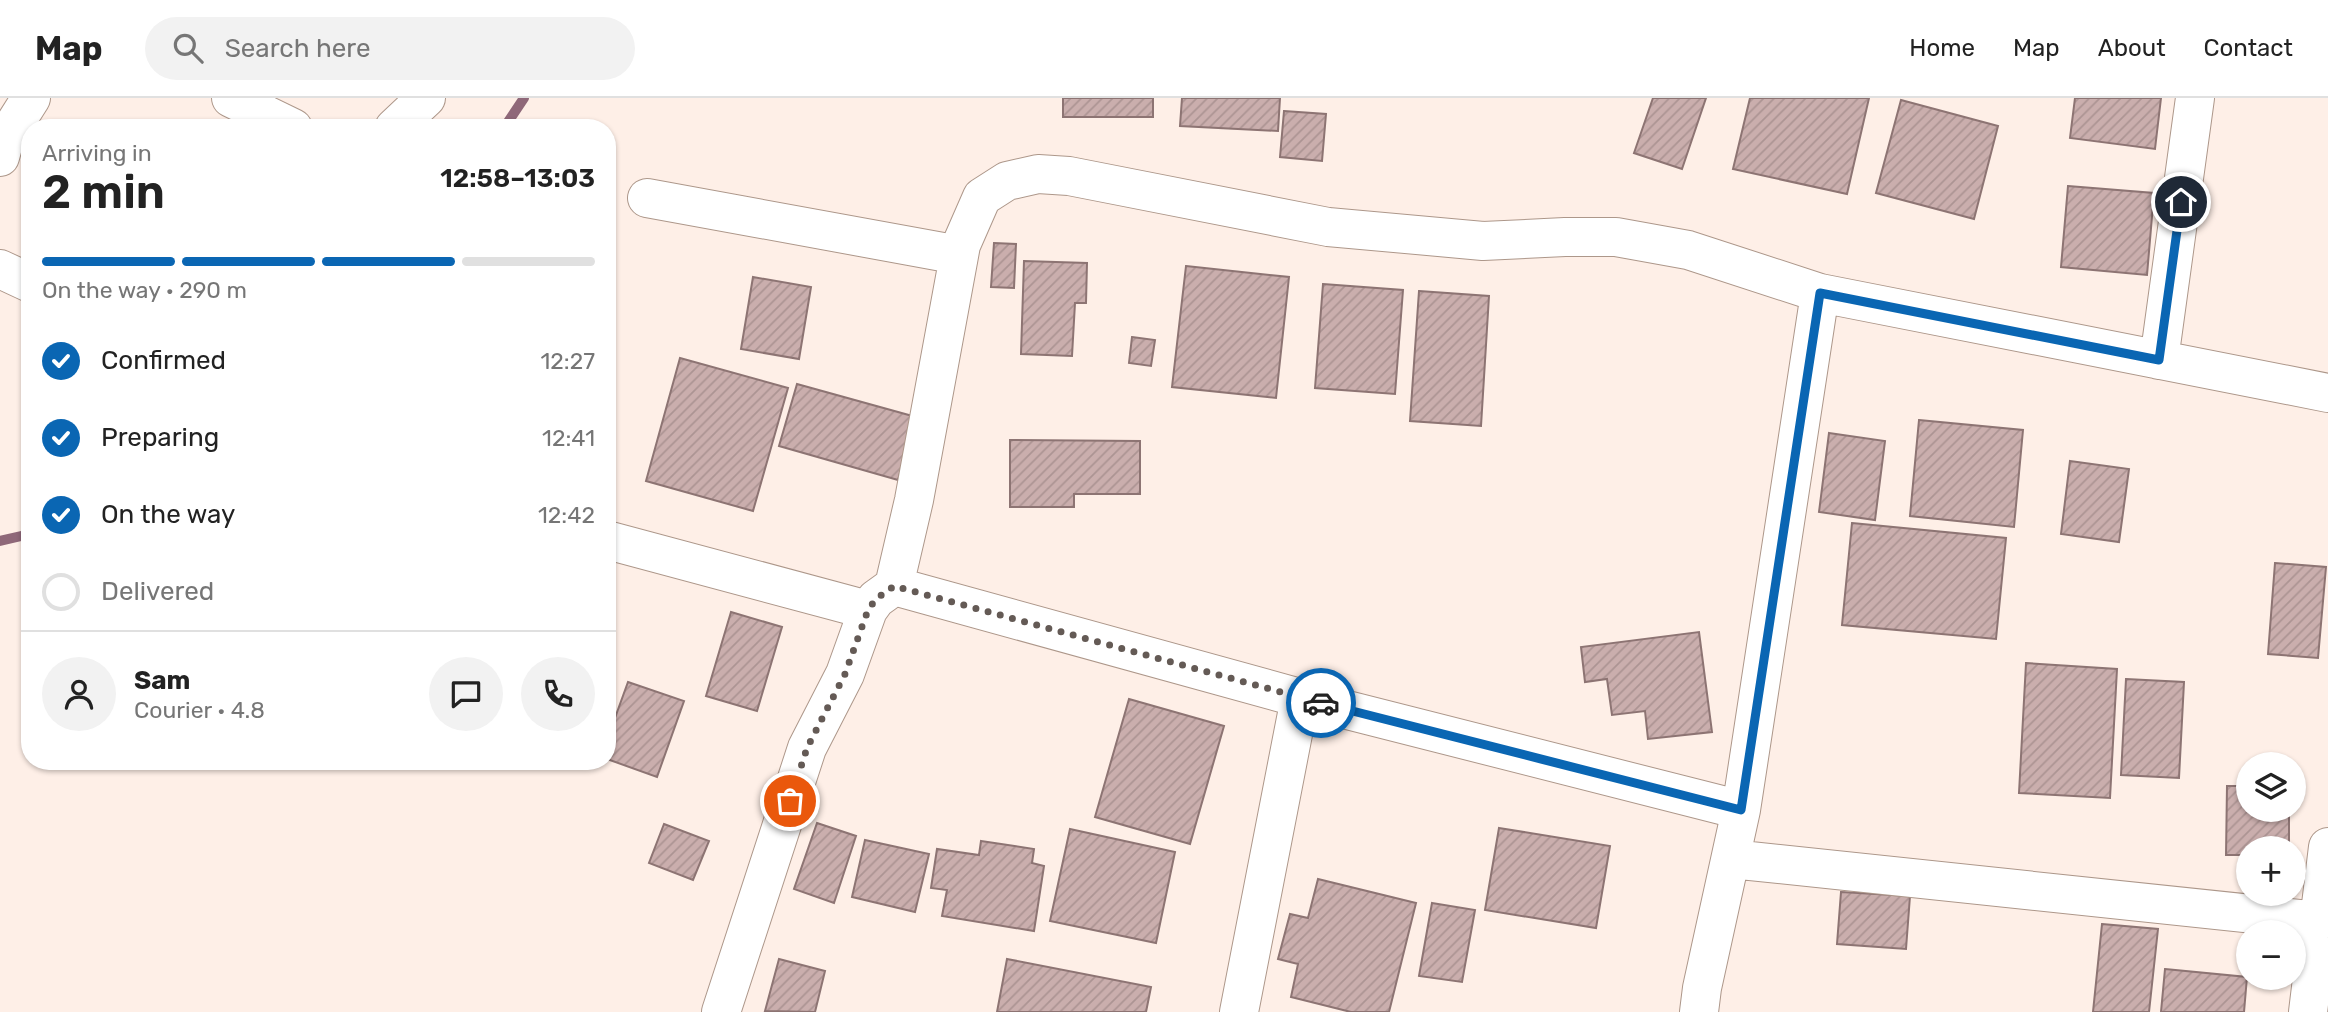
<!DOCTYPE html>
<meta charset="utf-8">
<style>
:root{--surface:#fff;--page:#f2f2f2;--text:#222;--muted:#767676;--line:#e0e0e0;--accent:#0a66b3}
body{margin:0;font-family:Rubik,sans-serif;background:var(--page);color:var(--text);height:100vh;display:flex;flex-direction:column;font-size:26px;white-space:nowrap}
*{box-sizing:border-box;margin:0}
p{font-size:23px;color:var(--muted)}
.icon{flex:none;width:38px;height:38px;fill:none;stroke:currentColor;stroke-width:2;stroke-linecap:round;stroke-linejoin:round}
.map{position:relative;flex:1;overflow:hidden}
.details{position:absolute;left:21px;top:21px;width:595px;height:651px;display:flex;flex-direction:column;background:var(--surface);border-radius:28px;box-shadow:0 2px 5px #0004}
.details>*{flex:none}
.fabs{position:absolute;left:2236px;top:654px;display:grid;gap:14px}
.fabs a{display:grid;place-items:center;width:70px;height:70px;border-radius:50%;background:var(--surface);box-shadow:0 2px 5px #0004;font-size:35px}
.pin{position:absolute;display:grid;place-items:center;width:60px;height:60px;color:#fff;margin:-30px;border:4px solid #fff;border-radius:50%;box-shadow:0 2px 7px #0007}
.courier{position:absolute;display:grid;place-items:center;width:70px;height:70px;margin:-35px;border:5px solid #0a66b3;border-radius:50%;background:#fff;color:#222;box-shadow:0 2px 9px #0007}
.summary em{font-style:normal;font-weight:600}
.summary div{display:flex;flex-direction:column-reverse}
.summary{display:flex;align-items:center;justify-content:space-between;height:119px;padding:0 21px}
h1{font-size:46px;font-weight:600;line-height:52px}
.bar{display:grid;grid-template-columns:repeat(4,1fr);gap:10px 7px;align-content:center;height:84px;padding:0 21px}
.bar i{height:9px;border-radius:5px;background:var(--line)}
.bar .on{background:var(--accent)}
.bar p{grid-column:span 4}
.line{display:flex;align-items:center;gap:18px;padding:0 21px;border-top:2px solid var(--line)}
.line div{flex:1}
.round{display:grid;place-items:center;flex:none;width:74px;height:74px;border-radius:37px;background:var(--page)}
ol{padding:0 21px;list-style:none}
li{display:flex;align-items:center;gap:21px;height:77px}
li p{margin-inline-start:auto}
li .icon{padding:7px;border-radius:50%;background:var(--accent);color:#fff;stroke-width:4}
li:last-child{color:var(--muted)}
li i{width:38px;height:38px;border:4px solid var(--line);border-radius:50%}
header{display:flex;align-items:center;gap:42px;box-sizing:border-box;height:98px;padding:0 35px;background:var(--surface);border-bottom:2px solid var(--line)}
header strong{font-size:33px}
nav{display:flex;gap:38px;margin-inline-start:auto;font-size:24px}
.search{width:490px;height:63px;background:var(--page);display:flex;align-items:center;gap:18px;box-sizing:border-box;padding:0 24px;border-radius:38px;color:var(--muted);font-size:26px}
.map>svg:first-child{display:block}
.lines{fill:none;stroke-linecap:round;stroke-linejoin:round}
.stream{stroke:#8f6879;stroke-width:10}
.building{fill:url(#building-hatch);stroke:#8d7473;stroke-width:2}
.minor-casing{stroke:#ad978a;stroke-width:40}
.minor{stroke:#fff;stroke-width:38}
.done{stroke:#645a55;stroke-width:7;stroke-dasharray:0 12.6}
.route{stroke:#0a66b3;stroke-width:9}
</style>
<header>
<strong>Map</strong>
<div class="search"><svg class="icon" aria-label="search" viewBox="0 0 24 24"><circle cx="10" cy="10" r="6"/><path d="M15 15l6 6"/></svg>Search here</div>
<nav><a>Home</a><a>Map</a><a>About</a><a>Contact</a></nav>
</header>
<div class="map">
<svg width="2328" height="914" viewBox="0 0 2328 914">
<defs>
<pattern id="building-hatch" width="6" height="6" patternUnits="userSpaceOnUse" patternTransform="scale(1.75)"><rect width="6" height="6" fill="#caaead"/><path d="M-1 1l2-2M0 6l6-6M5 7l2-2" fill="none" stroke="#ac9493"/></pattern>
</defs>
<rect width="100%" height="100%" fill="#feefe7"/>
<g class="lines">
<path class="stream" d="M504,30L524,0
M0,443L30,436"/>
</g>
<path class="building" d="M1063,0H1153V19H1063Z
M1182,0H1280L1278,33L1180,28Z
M1653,0H1706L1682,71L1634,55Z
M1750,0H1869L1847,96L1733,71Z
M2075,0H2161L2155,51L2070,40Z
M1901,2L1998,28L1974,121L1876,95Z
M1284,13L1326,16L1322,63L1280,59Z
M2068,88L2154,95L2147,177L2061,169Z
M994,145L1016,146L1014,190L991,189Z
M1024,163L1087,165L1086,205H1075L1072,258L1021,256Z
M1186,168L1289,179L1276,300L1172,289Z
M753,179L811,189L799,261L741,251Z
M1323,186L1403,192L1395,296L1315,290Z
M1419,193L1489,198L1481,328L1410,323Z
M1132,239L1155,242L1151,268L1129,265Z
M680,260L788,290L753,413L646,383Z
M797,286L916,319L898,382L779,348Z
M1919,322L2023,332L2014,429L1910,418Z
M1829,335L1885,343L1875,422L1819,414Z
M1010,342L1140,343V396H1074V409H1010Z
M2070,363L2129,371L2119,444L2061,436Z
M1852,425L2006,440L1996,541L1842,527Z
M2275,465L2326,469L2318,560L2268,556Z
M731,514L782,529L757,613L706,598Z
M1699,534L1712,634L1648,641L1645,613L1612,617L1607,581L1585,584L1581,549Z
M2026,565L2117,571L2110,700L2019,695Z
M2126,581L2184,584L2179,680L2121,677Z
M628,584L684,603L657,679L607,661V642Z
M1129,601L1224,628L1190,746L1095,719Z
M2227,688H2249V712H2289V751H2249V757H2226Z
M817,725L856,738L834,805L794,791Z
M664,726L709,743L693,782L649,765Z
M1499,730L1610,748L1596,830L1485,812Z
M1070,731L1175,754L1156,845L1050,823Z
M865,742L929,756L915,814L852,799Z
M981,743L1034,751L1032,765L1044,768L1034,833L942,818L947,792L931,790L937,751L979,757Z
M1318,781L1416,805L1389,914H1351L1291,899L1298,866L1278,861L1290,816L1308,820Z
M1841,794L1910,798L1906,851L1837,846Z
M1432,805L1475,812L1462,884L1419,878Z
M2102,826L2158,831L2149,914H2093Z
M779,861L825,873L815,914L765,913Z
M1007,861L1151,889L1146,914H997Z
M2165,871L2247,879L2244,914H2161Z"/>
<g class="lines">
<g class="minor-casing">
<path id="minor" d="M231,0L293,30
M394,30L426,0
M0,59L5,41L31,0
M647,100L959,157
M0,171L30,185
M2159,262L2195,0
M607,442L868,512
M894,488L1300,600L1741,712
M1731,761L2319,823
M721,914L807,650L845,576L868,512L876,501L894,488L914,402L961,147L982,99L1007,83L1038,76L1069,78L1328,129L1483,143L1565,139H1616L1688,152L1820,195L2328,295
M1239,914L1300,600
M1699,914L1702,890L1741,712L1820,195
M2308,914L2328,749"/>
</g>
<use href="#minor" class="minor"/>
</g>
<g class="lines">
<path class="done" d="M790,703L807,650L845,576L868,512L876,501L894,488L1321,605"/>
<path class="route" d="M1321,605L1741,712L1820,195L2159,262L2181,104"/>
</g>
</svg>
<div class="fabs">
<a><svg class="icon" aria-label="layers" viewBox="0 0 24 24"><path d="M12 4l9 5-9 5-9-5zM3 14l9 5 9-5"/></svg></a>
<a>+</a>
<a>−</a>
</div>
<div class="pin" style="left:790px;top:703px;background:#ea580c"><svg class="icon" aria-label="bag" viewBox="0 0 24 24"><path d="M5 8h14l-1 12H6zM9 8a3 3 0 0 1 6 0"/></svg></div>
<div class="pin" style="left:2181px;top:104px;background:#1f2937"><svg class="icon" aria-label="home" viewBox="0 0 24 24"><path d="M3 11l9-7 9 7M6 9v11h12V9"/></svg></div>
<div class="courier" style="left:1321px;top:605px"><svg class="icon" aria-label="car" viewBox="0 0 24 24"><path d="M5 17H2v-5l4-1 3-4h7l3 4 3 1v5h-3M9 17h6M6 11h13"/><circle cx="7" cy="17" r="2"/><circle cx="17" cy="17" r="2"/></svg></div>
<section class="details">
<div class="summary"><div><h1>2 min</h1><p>Arriving in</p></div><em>12:58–13:03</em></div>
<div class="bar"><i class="on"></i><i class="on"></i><i class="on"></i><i></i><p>On the way · 290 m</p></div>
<ol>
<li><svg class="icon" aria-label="check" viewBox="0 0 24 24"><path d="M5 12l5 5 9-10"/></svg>Confirmed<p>12:27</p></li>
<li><svg class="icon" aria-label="check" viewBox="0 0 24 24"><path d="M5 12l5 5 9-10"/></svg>Preparing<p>12:41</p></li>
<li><svg class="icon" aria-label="check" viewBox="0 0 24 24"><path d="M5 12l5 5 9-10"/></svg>On the way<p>12:42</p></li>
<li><i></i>Delivered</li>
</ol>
<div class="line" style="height:126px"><a class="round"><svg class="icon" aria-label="person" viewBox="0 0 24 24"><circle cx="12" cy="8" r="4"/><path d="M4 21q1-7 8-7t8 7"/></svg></a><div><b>Sam</b><p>Courier · 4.8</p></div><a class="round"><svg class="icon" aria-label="chat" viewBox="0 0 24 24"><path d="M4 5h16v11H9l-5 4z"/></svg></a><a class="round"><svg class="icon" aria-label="phone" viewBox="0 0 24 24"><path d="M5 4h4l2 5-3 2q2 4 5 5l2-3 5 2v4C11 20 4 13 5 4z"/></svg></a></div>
</section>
</div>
